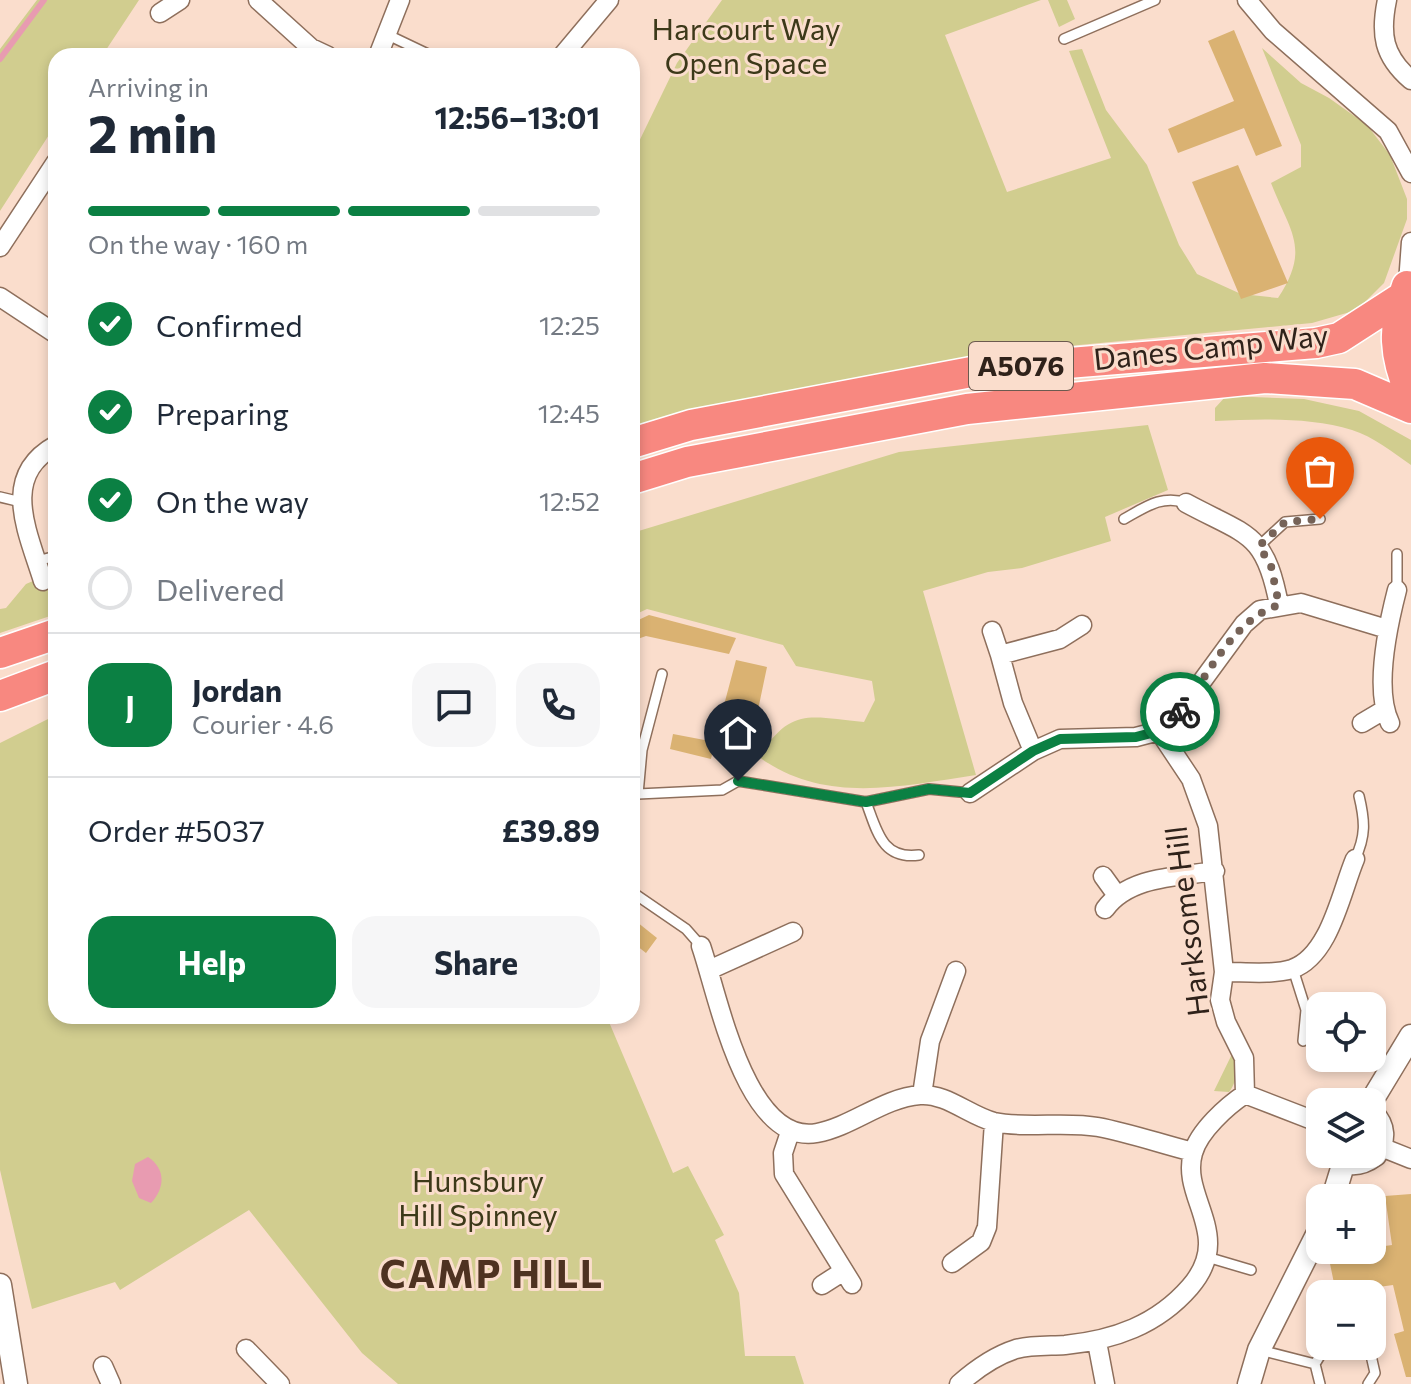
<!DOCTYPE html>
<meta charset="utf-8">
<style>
:root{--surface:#fff;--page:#f6f6f7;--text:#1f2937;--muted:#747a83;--line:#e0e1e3;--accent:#0b8043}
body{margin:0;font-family:Commissioner,sans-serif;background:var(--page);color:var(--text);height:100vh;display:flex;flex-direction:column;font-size:30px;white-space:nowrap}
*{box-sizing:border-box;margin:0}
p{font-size:26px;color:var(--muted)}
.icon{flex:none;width:44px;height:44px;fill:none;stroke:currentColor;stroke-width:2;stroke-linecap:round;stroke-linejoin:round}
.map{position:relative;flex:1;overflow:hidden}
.panel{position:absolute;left:48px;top:48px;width:592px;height:976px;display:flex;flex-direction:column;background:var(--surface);border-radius:24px;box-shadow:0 4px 12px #0003}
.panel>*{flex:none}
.controls{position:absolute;left:1306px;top:992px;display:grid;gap:16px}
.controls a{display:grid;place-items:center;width:80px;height:80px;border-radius:16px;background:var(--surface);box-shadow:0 4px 12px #0003;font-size:40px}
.pin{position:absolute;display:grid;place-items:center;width:68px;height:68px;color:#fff;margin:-82px -34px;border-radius:50% 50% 50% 0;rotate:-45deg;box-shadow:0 0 8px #0007}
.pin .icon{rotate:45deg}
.courier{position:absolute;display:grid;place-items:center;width:80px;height:80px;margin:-40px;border:6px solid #0b8043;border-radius:50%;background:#fff;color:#222;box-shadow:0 2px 10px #0007}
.overview em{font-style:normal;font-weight:700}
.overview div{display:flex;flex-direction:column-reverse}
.overview{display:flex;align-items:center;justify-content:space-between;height:136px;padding:0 40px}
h1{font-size:52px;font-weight:700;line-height:60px}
.bar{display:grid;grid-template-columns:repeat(4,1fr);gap:12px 8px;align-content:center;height:96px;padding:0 40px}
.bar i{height:10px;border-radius:6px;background:var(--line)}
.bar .active{background:var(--accent)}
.bar p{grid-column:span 4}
.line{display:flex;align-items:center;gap:20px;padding:0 40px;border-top:2px solid var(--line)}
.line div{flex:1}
.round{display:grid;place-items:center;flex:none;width:84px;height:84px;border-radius:24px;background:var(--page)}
ol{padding:0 40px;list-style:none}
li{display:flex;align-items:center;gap:24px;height:88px}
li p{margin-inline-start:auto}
li .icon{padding:8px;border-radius:50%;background:var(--accent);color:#fff;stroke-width:4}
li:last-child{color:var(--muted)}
li i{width:44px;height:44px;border:4px solid var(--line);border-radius:50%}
.action{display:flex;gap:16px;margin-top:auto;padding:16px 40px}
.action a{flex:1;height:92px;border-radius:24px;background:var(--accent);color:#fff;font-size:32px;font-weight:700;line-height:92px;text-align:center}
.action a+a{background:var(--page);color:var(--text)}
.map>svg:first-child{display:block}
.green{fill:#d1cd8f}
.water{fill:#e89bb1}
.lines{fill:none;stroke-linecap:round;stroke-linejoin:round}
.stream{stroke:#e89bb1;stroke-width:6}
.building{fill:#dab272}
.service-casing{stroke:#8e6f5c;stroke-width:12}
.minor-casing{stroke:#8e6f5c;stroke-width:21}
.tertiary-casing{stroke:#8e6f5c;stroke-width:25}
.trunk-casing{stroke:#fff;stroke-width:33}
.service{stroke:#fff;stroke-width:9}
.minor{stroke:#fff;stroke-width:18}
.tertiary{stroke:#fff;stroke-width:22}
.trunk{stroke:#f88880;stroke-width:30}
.done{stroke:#766358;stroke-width:8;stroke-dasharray:0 14.4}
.route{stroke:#0b8043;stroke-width:10}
.labels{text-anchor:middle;stroke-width:6;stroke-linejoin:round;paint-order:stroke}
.shield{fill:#faddcc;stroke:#6c5a4f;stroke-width:2}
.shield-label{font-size:28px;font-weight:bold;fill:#2f221a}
.park-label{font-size:30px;fill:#3c3919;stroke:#faddcc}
.street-label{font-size:30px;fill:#2f221a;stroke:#faddcc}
.district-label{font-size:38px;font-weight:bold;letter-spacing:2px;fill:#4e3221;stroke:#faddcc}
</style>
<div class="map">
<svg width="1411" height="1384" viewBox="0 0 1411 1384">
<rect width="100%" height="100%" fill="#faddcc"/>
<path class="green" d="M37,0H139L102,56H56V124L0,211V49Z
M722,0H1041L945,35L1007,192L1111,158L1069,51L1082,49L1106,110L1147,165L1179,245L1197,274L1241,294L1278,298C1311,248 1290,232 1271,183L1301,167V145L1262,48L1301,83L1329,98L1367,125L1390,155L1407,199V219L1384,283L1357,310L1312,323L983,354L632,432V156L677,63Z
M1048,0H1067L1075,19L1059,27Z
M1226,396L1304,399L1359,411L1411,440V465C1392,452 1374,437 1352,430C1310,417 1258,419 1215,421V408Z
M1148,425L1168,490L1105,517L1111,541L1022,568L988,572L923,591L976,775C901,786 825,805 759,757C791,706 810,717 864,722L875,700L872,681L796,666L783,645L647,609L632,616V533L899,452Z
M56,565V614L0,633V609L6,608L26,584L49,574V567Z
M56,715V1016H600L609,1022L673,1173L688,1166L724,1235L715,1240L739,1293L745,1356H795L804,1384H398L362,1353L249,1210L120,1290L115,1282L32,1309L0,1170V743Z
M1233,1052C1238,1065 1238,1081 1229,1092L1214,1091Z"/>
<path class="water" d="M148,1157C166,1169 165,1188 151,1203L139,1198L132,1181L135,1164Z"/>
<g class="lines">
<path class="stream" d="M0,59L44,0"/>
</g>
<path class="building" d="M1234,30L1282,146L1256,156L1244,128L1178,153L1168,129L1234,101L1208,41Z
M1238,165L1288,283L1241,299L1192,182Z
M649,615L736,638L729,654L646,636L632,641V623Z
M736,660L767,667L754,729L720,720Z
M673,734L715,742L711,759L670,749Z
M632,918L657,938L646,953L632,942Z
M1411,1194V1377H1406L1394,1334L1404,1331L1393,1285L1357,1290L1358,1294H1340L1339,1287L1335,1288L1328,1254L1392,1245L1385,1196Z"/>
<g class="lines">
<g class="service-casing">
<path id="service" d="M388,35L432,56
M1064,39L1155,0
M0,497L17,501
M1124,519C1144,508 1162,494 1186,503
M1259,546L1285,522L1320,519
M1397,554V590
M37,561L56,556
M662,674L642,750L638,794L722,790L738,781L866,802L929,789L970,793
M866,802C877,831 882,860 919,855
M1355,859C1366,836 1365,821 1359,796
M632,892L686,929L701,946
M1293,969L1306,1010L1303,1041
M1207,1257L1251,1270
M1362,1346L1370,1351L1375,1373L1368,1384
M1260,1350L1315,1364
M1320,1384L1315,1364L1326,1346"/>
</g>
<g class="minor-casing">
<path id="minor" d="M258,0L311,48L328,56
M1247,0L1273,31L1388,131L1411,173
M1387,0C1380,34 1383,56 1411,80
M160,13L180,0
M378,56L400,0
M562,56L609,0
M0,247L56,162
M1408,283L1411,242
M0,297L56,334
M1186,503C1247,536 1265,531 1279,605
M43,581C27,530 0,476 56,445
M992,631L1000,655
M1362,723L1384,710
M1390,723C1374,690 1388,625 1397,590
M1159,731L1191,779L1208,826L1224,972L1220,1000L1226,1022L1244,1058L1245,1094
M1033,751L1013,703L1000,655L1060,639L1082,625
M970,793L1033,751L1060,739L1136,737L1159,731L1178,714L1244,624L1260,610L1301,603L1387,629
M1103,876L1116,894
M1105,909C1129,876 1177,877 1215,871
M701,946C718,995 746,1146 817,1133C853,1126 883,1098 920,1095C946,1093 970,1116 994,1122C1027,1129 1064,1121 1098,1127C1130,1133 1161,1144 1193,1152
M709,970L793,932
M1224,972C1245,972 1272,975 1292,969C1330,956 1341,892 1355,859
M1245,1094L1320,1123
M922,1095L930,1041L956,971
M790,1132L783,1153L784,1174L852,1284
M1381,1147L1411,1159
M952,1263L981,1242L987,1227L994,1122
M822,1285L844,1271
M1097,1342L1105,1384
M246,1349L280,1384
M103,1366L111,1384
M959,1384C976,1369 994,1356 1016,1349C1031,1345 1050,1346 1065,1345C1114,1340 1157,1325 1190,1287C1235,1235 1180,1198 1193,1153C1199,1131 1227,1106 1245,1094"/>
</g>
<g class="tertiary-casing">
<path id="tertiary" d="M1371,1102L1411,1036
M1332,1154C1346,1166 1360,1166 1375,1155C1385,1140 1385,1126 1372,1113
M1333,1198L1344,1162
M0,1285L16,1384
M1249,1384L1259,1350L1320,1229"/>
</g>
<g class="trunk-casing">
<path id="trunk" d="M1407,286C1392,327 1394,356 1411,395
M632,443L691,425L982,370L1316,343L1339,338L1404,296
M632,479L687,462L967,409L1265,378L1355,384L1411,408
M0,653L56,634
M0,696L56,675"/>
</g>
<use href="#service" class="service"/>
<use href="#minor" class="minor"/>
<use href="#tertiary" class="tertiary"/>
<use href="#trunk" class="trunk"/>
</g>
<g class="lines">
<path class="done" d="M1180,712C1209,675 1233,619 1279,605L1271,566L1259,546L1285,522L1320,519"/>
<path class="route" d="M738,781L866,802L929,789L970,793L1033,751L1060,739L1136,737L1159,731L1180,712"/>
</g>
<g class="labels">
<rect class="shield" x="969" y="342" width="104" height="48" rx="6"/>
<g class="shield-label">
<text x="1021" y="376">A5076</text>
</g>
<g class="park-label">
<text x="746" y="40">Harcourt Way<tspan x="746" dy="34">Open Space</tspan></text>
<text x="478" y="1192">Hunsbury<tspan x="478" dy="34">Hill Spinney</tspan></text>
</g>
<g class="street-label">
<text transform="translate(1211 348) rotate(-6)" y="10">Danes Camp Way</text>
<text transform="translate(1188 921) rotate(-97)" y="10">Harksome Hill</text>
</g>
<g class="district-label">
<text x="492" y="1288">CAMP HILL</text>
</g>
</g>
</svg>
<div class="controls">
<a><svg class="icon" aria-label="locate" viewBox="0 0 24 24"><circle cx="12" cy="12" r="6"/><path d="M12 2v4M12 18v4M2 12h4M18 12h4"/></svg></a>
<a><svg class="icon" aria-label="layers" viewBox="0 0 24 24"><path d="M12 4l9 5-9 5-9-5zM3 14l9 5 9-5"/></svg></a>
<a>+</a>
<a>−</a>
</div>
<div class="pin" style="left:1320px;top:519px;background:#ea580c"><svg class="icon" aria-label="bag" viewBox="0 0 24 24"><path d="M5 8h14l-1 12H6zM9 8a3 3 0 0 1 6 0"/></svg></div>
<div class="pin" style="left:738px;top:781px;background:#1f2937"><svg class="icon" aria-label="home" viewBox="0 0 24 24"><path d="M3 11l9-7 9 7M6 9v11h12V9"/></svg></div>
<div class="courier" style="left:1180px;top:712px"><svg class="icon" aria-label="bike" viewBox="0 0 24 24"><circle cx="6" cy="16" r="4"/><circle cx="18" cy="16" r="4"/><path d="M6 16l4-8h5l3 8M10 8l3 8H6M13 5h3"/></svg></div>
<section class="panel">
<div class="overview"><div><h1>2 min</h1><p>Arriving in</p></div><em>12:56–13:01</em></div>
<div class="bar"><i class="active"></i><i class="active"></i><i class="active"></i><i></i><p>On the way · 160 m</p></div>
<ol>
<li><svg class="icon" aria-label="check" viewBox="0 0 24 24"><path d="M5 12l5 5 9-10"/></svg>Confirmed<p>12:25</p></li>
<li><svg class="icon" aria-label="check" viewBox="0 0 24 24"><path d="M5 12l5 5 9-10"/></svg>Preparing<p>12:45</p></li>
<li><svg class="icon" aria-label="check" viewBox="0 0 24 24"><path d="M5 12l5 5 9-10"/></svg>On the way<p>12:52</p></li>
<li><i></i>Delivered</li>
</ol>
<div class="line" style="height:144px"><b class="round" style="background:var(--accent);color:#fff">J</b><div><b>Jordan</b><p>Courier · 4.6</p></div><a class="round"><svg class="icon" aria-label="chat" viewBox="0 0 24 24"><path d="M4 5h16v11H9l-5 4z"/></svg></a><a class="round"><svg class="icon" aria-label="phone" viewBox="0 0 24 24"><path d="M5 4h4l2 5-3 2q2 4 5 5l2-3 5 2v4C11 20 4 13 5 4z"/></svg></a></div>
<div class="line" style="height:104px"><div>Order #5037</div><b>£39.89</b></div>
<div class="action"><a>Help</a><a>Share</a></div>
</section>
</div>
